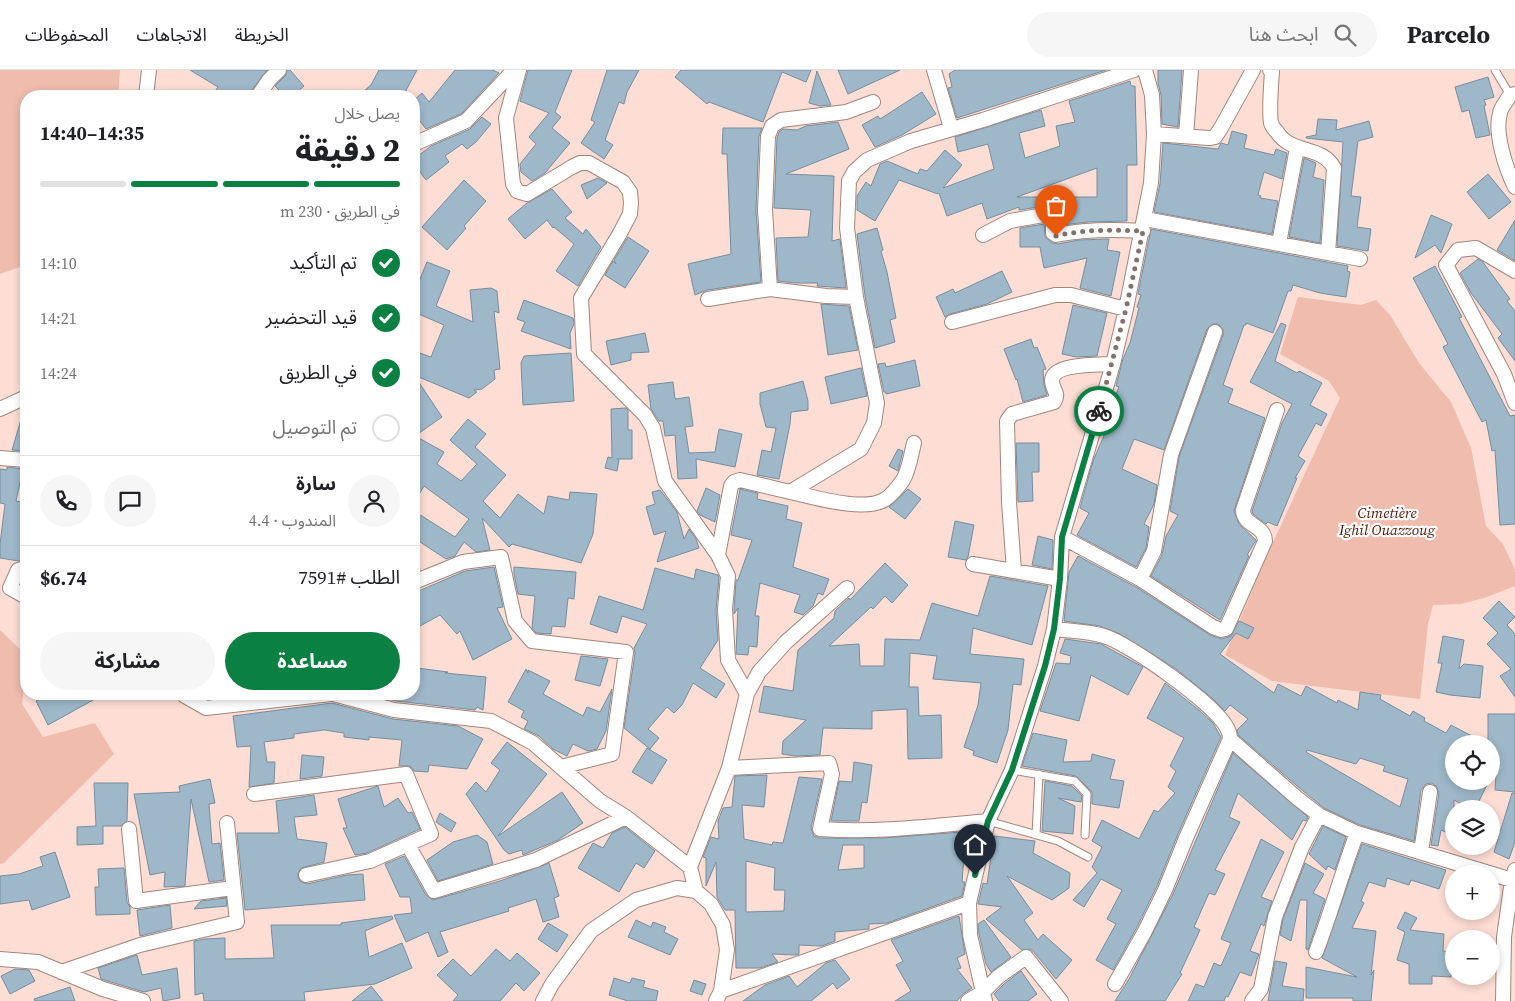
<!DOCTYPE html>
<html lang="ar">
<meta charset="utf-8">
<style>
:root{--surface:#fff;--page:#f6f6f6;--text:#202124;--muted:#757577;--line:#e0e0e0;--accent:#0b8043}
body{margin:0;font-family:"Source Serif 4","Noto Sans Arabic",serif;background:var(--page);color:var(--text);direction:rtl;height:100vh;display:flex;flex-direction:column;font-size:19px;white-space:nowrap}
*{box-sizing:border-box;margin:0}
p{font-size:16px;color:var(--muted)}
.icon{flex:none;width:28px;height:28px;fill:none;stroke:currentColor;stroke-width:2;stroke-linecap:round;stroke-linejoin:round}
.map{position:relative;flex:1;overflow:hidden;direction:ltr}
.sheet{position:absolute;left:20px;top:20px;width:400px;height:610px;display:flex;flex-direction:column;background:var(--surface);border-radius:20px;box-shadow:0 2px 8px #0003;direction:rtl}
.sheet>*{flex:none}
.fabs{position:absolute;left:1445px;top:665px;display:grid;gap:10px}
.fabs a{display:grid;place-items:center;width:55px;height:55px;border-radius:50%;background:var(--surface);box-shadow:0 2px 8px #0003;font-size:25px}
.pin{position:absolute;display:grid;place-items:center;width:42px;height:42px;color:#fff;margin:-51px -21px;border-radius:50% 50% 50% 0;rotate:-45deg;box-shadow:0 0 5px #0007}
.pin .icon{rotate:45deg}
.courier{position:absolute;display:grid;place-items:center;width:50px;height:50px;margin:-25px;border:4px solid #0b8043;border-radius:50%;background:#fff;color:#222;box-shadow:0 1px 6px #0007}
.head em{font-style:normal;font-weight:700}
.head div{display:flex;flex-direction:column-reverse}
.head{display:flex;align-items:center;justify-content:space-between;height:85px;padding:0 20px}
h1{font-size:32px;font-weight:700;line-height:38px}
.bar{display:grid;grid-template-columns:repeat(4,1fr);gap:8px 5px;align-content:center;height:60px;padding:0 20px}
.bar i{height:6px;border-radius:4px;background:var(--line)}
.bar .on{background:var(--accent)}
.bar p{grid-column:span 4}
.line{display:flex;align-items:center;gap:12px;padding:0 20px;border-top:1px solid var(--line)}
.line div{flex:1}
.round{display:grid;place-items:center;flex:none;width:52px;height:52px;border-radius:26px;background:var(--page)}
ol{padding:0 20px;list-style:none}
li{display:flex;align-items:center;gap:15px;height:55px}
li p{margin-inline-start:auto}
li .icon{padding:5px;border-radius:50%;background:var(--accent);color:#fff;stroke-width:4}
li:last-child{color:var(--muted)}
li i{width:28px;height:28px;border:2px solid var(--line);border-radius:50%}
.button{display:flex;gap:10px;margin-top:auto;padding:10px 20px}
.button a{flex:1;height:58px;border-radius:30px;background:var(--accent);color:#fff;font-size:20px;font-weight:700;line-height:58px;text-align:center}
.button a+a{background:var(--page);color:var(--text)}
header{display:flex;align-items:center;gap:30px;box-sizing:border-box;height:70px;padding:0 25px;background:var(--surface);border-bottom:1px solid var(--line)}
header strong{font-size:24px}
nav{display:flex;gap:28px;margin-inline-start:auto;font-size:18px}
.search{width:350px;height:45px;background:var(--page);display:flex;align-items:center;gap:12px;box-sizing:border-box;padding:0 18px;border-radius:28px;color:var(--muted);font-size:19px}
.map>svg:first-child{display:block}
.green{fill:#efbcae}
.building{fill:#9eb8ca;stroke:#758e9f;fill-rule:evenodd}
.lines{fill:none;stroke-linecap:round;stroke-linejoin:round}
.lane-casing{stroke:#a3867d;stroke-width:9}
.street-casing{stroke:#a3867d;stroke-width:16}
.lane{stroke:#fff;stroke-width:7}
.street{stroke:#fff;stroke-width:14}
.done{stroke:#85716c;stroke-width:5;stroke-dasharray:0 9}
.route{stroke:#0b8043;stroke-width:6}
.labels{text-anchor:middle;stroke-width:4.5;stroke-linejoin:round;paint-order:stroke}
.park-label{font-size:15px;font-style:italic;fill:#581502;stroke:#fff}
</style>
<header>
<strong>Parcelo</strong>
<div class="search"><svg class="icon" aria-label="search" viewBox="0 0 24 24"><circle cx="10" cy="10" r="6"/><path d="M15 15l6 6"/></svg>ابحث هنا</div>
<nav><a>الخريطة</a><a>الاتجاهات</a><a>المحفوظات</a></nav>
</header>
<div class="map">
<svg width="1515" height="931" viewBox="0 0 1515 931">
<rect width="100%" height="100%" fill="#fdddd4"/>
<path class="green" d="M0,0H120L118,26H26V195L0,204Z
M1298,227L1361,235L1376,230L1390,245L1419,293L1451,332L1471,378L1486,456L1503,474L1515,500V516L1484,528L1461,534L1433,535L1428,554L1420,629L1272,611L1225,585L1268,483L1340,328L1329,311L1280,284Z
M0,560L26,585V602L22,634L43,667L95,653L114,684L4,793L0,794Z"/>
<path class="building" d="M190,0H267L251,21L249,26L242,22L240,26H212L218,17Z
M288,0H290L304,16L293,26H285L275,16L285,6Z
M379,0H417L403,26H358L371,15Z
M455,0H493L499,3L461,44L426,59L420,51L414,56V30L422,23L429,32Z
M528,0H572L555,42L561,47L552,58L570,73L545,103L532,111L521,102L520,94L536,74L529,67L549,43L520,31Z
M607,0H639L627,22L624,34L619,32L605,70L613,75L604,89L581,73L595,52L591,50Z
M681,0H811L806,12L782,2L763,52L709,32L707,34L675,7Z
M838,0H900L848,24Z
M955,0H1106L957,48L948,18L952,17L949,4Z
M1158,0H1182L1178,57L1162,54L1161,25L1158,13Z
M817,1L831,35L820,36L809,33Z
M1488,7L1494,27L1484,30L1486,35L1484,36L1490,65L1476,68L1469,40L1462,42L1455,17Z
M1130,11L1131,16H1135L1137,95H1127V151L1088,152L1062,155L1061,143L1051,135L1019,140V137L987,149L982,133L947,146L939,123L938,124L899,110L875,151L857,140V126L866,112L871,116L880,94L887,91L918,104L920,99L927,101L945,80L962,95L943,118L994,99L988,74L958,82L955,67L1041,40L1045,56L1019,63L1025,88L1060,76L1056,56L1075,52L1069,31ZM1097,98V127H1017Z
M922,22L936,44L902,65L875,77L862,55L878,46L880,49Z
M482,47L491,54L476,72L467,79L462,74L445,86L449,92L426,110L414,94V89L431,76L470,59Z
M1318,49L1337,50L1336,60L1369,51L1373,67L1358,71L1351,126L1361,127L1357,157L1371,159L1368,181L1337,176L1343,72L1306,68V67L1316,65Z
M838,52L849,79L786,104L834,106L832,171L840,169L846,218L817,216L818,213H795L778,211L776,168L808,167L811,140L774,138L777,68L779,62L783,59L797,60L806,56Z
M723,58H762L759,66L756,140L761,212L707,220L695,225L688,194L731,184L727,84H722Z
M1232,61L1247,65L1244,78L1274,85L1276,79L1287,83L1282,109L1264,102L1258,125L1261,126L1260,128L1278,131L1272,164L1154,142L1160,114L1163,73L1218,79L1221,73L1228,75Z
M1304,88L1316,93L1313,107L1324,110L1320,173L1289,167Z
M1488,104L1511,132L1489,149L1467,122Z
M598,108L607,113L587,129L581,115Z
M464,110L486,131L464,156L466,158L447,180L422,157Z
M552,119L572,142L565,148L583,164L586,159L601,177L578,216L556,201L574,174L554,157L553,158L547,150L525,169L508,149L527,133Z
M1431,145L1452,154L1441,183L1435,175L1415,188Z
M1515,150V191L1497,180Z
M1044,154L1045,167L1052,173L1058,174L1079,170L1109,169L1107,180L1120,182L1111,226L1080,218L1087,188L1044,198L1040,177H1020V158Z
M877,158L883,180L881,181L887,202L896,248L890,250L895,272L875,278L865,226L857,164Z
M1151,159L1348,196L1347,201L1350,202L1346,227L1320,223L1293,215L1291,221H1288L1273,263L1246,253V255H1244L1223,315L1233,319L1228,333L1265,348L1234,441L1239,454L1256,470L1247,485L1249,486L1220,550L1151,506L1162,485L1166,466L1178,445L1170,441L1179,387L1223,265V260L1218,254H1213L1207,259L1164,380L1134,369L1122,399L1157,415L1154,434L1144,454L1149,457L1146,478L1136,497L1077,465L1089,443L1080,438L1093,391L1117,336L1112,334L1119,317L1116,316L1123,289L1130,273L1139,238L1137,237L1141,225L1138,224Z
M628,167L649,181L625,218L605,205L613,191L616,194L614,190Z
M1478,189L1482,191L1510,229L1507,231L1515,241V291L1498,268L1502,264L1471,223L1460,203Z
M427,192L450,201L436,236L473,252L470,220L491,218L497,221L499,243L494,241L500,299L494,300L495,309L482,319L474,320L477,322L469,328L414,305L442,347L415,366L444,382L437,394L461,411L477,394L450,370L468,349L486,364L475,377L506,405L483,431L500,448L518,424L544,444L548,426L569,430L570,422L597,424L593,464L581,493L512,474L509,477L482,448L490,480L476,482L464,472L455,486L446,489L414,468V441L455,467L469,449L424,416L414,433V281L431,287L444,255L414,242V212L418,214Z
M1435,196L1462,247L1459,248L1510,346L1515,345V454L1500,455L1495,380L1492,381L1486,350L1482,352L1443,277L1448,274L1413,208Z
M1002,201L1012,222L987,234L950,244L945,247L936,227L953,219L955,223Z
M524,230L573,248L574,254L570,263L571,279L521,261L525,252L517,249Z
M821,234L849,236L858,280L828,285Z
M1073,235L1107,243L1097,286L1077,287L1062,284Z
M1281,253L1286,255L1275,291L1297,303L1299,301L1322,313L1310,335L1327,344L1321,356L1316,353L1298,386L1305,391L1295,408H1297L1277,456L1268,452L1266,454L1253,444L1252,441L1282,353L1292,334L1250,312Z
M645,263L649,282L631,283V290L611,295L606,271Z
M1031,269L1034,278L1037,277L1046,299L1043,300L1044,315L1047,325L1023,332L1017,309L1016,310L1004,279Z
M571,283L574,331L523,335L521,293L524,286Z
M915,290L920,316L886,324V322H884L878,294L885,293L886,297Z
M861,298L867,326L831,334L825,307Z
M803,311L808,331V340L791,342L790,354L779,409L757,405L762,380L771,382L776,358L766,357L760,334V323Z
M673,312L675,329L689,327L693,356L685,357L689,383L715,382L719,359L742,364L735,397L696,389L697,408L678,409L675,365L665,366L663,351H659L651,339L648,315Z
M626,338L628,340V360H632V389H617L619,390L617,401L605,398L608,387L612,388L611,339Z
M23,343H26V381L12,380Z
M1016,373H1039V402H1032L1033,431L1018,432Z
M898,379L903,381L898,401L889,396Z
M7,397L23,399L16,431L26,433V489L19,491L0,488V474L5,434L0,433V399L7,400Z
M706,418L720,425L715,452L700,445L697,441Z
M740,419L758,423L757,429L788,436L786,449L802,453L793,497L829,509L823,525L818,523L813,536L803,545L794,542L800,525L760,513L755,546H759L757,577L749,576L748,585L736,584L738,538L734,544V539L736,510H738L752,470L731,465Z
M908,419L921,429L905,449L889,437Z
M660,420L677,442L684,469L689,459L696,469L699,478L657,492L666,461L654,465L646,437L655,434L652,422Z
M955,451L974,455L968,487L966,490L948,487Z
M1038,466L1053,470L1052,499L1032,495Z
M1078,486L1136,517L1210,565L1222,569L1231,566L1239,551L1254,558L1248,569L1236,563L1220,584L1274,623L1278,614L1301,626L1306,616L1337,633L1338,630L1358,640L1360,622L1381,625L1380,629L1410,646L1413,641L1425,648L1424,651L1446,663L1451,655L1487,674H1454V711H1489L1475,739H1470L1454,730V766L1441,760L1438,776L1431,775L1439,723L1436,716L1432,713L1426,714L1421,720L1414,771L1360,755L1324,738L1303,721L1238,665L1237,660L1248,649L1230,635L1225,641L1212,628L1176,599L1120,564L1100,556L1064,551L1069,502ZM1307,680L1356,694L1360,688L1385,696L1383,701L1408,709L1400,737L1306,682Z
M885,493L908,515L892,533L885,526L873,539L871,537L829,576L859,574L860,596H884L885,569L920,570L932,533L978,546L990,506L1048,516L1032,575L973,558L970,584L1024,589L1021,615L1013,614L1008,660L997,693L973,685L974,681L964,677L978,635L981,613L933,609L937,586L910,583L909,617H918L919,646L941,645L942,688L908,689L907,639L872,641V659L823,658L820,685L795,686L782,684L783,671L806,650L759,642L764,616L793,621L798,580L834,548L835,541L849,528L850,530Z
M494,497L503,537L497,538L512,569L473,590L460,561L457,564L440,545L420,556L414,544V523L465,501Z
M514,497L576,502L574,529L568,528L565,557L552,556L551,564L536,563L532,558L535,526L518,524L514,504Z
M655,498L694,509L696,499L718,505L719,508L716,540L718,570L700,598L725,614L716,628L693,613L682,635L674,643L667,637L648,659L659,668L650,679L624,658L635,583L634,578L647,554L622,546L617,563L590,554L599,526L643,540Z
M1499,531L1515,547L1507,555L1515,564V627L1500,606L1511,599L1487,574L1498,563L1483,548Z
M1443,566L1464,570L1459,599L1464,594L1483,596L1480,628L1450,625L1436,622L1442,593H1438Z
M1065,569L1101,574L1143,597L1128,625L1091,605L1079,651L1040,641L1056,593L1070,594L1071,586L1060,583Z
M581,586L608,589L600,616L575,610Z
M417,598L448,602L445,603L486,607L483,640L477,637L475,640L396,631L367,624H414Z
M526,599L528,603V600L550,611L543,624L583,646L587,637L600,642L612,619L606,661L597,679L588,681L573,674L567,686L553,679L539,666L524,659L528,651L521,647L524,641L508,632Z
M1165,613L1200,641L1213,653L1221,667L1178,764L1157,816L1136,859L1113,900L1096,890L1116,854L1107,849L1122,820L1101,809L1084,837L1073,830L1097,803L1092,797L1102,777L1092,771L1102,750L1139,769L1154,740L1158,742L1175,723L1168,717L1176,701L1170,696L1184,668L1147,648Z
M50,624H104L48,655L36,631Z
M332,633L393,649L458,656L483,669L467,699L429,695L428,702L414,701L410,696H399L402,670L369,667V670L344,667V663L324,660L294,664V668L264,672L267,692H275L274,713L249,717L251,676L237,677L233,646Z
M1488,644H1515V722L1495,720L1497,687H1491V674H1488Z
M1033,663L1067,670L1063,692L1091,691L1092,684L1115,690L1110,709L1124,711L1119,738L1092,734V722L1076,706L1022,696Z
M507,672L547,704L498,766L562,722L583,753L558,770L523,785L522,780L509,784L504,780L466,724L476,712L486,722L500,700L491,693Z
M647,678L667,690L652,714L632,702Z
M1233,683L1308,747L1306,751L1303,750L1292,770L1238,723L1229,747L1240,752L1215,800L1225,804L1215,825L1209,823L1194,857L1200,860L1180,903L1182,904L1165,931H1115L1129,909L1173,824Z
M302,685L324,687L322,706L300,709Z
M854,692L872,695L867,733L862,732L859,751H831L839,711L852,712Z
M767,705L764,737L742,735L744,769L772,775L773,772L783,773L799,707L822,709L811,758L814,766L819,768H883L975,761L974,774H965L962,812H965L962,826L887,853L869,854V859L835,862V871L822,876L799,875V884L796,885L772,884L778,892L760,898H736L735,840H725L717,827L716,792L706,816V788L703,787L711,767L719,769L718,751L723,738L732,737L735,706ZM843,775H864V798L838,800ZM746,791L775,798L774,820H785L784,841L746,842Z
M210,709L215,733L209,734L212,774L220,773L224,810L209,812L191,729L185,816L164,817L165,802L150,805L134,724L180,722L179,716Z
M1045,711L1072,716L1082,726L1081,732L1058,728L1075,736L1073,764L1042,761Z
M94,713H128L127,751L121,756H103V774L77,775V757L96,756Z
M378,716L384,737L398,728L408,743L412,742L420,759L367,783L355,785L343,758H347L338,729Z
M1512,723H1515V772L1509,789L1494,782Z
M314,725L317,745L294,747L297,769L327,773L324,792L301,798L298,803V807L300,811L307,814L347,805L363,804L365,830L245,840L237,763H279L276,731Z
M440,743L456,753L451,762L436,752Z
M1323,756L1346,767L1335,800L1328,796L1326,800L1309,784Z
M625,757L655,781L644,798L636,793L619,822L578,798L593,773L603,778L612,763Z
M477,765L487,772L493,794L438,811L427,790L453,772Z
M994,766L1035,771L1033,783L1070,803L1069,818L1052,830L1007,806L1033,843L1024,850L1038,870L1043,864L1072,890L1056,909L1033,881L1029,879L1022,880L986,849L1002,837L978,834L983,813L987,814Z
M1261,769L1284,782L1261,827L1272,831L1264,856L1261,854L1250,881L1259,884L1251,906L1240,902L1228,927L1226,926L1224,931H1188L1196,914L1204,917L1214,893L1221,896L1231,873L1221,869Z
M1362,774L1446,800L1439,819L1411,810L1409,815L1387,808L1385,817L1369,812L1361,831L1364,833L1352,858L1376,861L1371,905L1374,900L1371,931H1353V928H1306V897L1357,907L1322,888Z
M55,782L70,827L32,840L29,830L0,834V806L19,804L43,796L40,787Z
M404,786L426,825L433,830L500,811L549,793L559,826L554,828L559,847L543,852L536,829L508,838L509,841L440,862L448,882L438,887L428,862L406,872L394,845L412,843L410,827H400L385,794Z
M1305,793L1324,804L1313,823L1325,829L1308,880L1306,879L1307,830H1300L1291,871L1280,865L1283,849Z
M124,798L127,832L130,837V844L96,845L95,817H99L98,799Z
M226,828L227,836L194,839L201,831Z
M170,835L172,858L140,866L137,840Z
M1405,842L1417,848L1410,860L1444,864L1443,881L1453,882L1451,907L1432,906V914H1409V894L1397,890L1405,862L1397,858Z
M392,846L393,849L365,861L369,887L402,873L412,898L375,914L304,922L305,931H204L203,923L195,925L194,871L205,869L225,868V889L274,888L271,855H341V853Z
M959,846L965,884L957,888L961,898L957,899L972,918L963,924L957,931H895L911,921L896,895L903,891L891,870Z
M636,850L651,857L653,852L666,857L664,862L678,869L670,885L628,867Z
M984,850L1011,887L991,902L986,894L979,864L978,854Z
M548,853L568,865L557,882L538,869Z
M496,879L510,891L517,883L540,903L524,921L516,913L500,931H453L458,925L437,905L453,889L471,906Z
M137,885L142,905L177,898L180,928L163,931L161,918L144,922L101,909L98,898Z
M835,890L850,909L837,919L833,913L811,931H743L765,915L789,906L797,917L826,893Z
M1275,891L1287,893L1282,916L1304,919L1303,931H1268Z
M15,899L29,900L35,911L10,924L1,906Z
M1021,901L1037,924L1028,931H999L994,924L1004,914Z
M614,908L630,913L632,908L645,911L643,917L658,921L656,931H628L609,925Z
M694,910L706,914L702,925L690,921Z
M371,916L383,931H352Z
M70,917L75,931H35L34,929Z"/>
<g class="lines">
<g class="lane-casing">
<path id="lane" d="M1495,0L1510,25
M1012,700L1075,711L1087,724L1085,765
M988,751L1058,771L1088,787
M1036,765L1039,704"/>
</g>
<g class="street-casing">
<path id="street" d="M519,0L506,48L513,114L517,121L527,124L572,97L580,93H589L623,112L630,122L631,133L630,144L619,165L581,228L584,284L645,345L653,358L665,411L718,485
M934,0L951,58
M1270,0L1272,2C1271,15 1269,41 1271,53C1272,56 1275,60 1277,62C1292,85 1322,75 1334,98L1328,183
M1515,24L1510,25C1507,31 1501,37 1500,43C1494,63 1506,99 1515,117
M146,26L149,0
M258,26L269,10L279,0
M1154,64L1209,68L1215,67L1221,58L1253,0
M1186,66L1191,0
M414,74L466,51L514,0
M1145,149L1360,189
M983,165L1010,151L1049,144L1053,147V163L1056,165C1085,159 1113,159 1143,161
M1279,173L1297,78
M1515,201L1476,178L1458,180L1446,195L1504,304L1515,333
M770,219L765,140L768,66L772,56L781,50L846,42L873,32
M708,229L770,219L826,226L856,227
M952,252L1055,225H1071L1126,239
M0,339L26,327
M0,388L26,390
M790,422C814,427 863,442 884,430C890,427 899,416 903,410C909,400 911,385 914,373
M1062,467L1140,509L1213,557L1221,560L1226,559L1265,471C1265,455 1243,456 1243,440L1277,340
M973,494L1060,509
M26,498L18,500L10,518L26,527
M1014,501L1009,432L1007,351L1012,344L1054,332C1060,323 1052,320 1052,311C1052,293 1100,295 1113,294
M1140,509L1154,481L1171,385L1215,262
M414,512L463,492L501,487L515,551L532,571L626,582L612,684L561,697
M1054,559C1070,561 1089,561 1104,566C1130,574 1215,634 1227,658C1229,661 1230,665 1230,669L1297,728L1319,745L1357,763L1512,810
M187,624L185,626L206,638L331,624
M333,624L394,640L491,651L533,673L600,731L626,747L690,797L696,821
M747,624L759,602L786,572L847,518
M729,698L829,693L832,704L820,759C876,763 932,756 988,751
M254,724L406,704L431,764L370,791L306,805
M129,759L136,831L233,818
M408,775L434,821L536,790L626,747
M1421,782L1430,722
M690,797L729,698L747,624L728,590L725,539L728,506L718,485L731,416L734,412L740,410L790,422L861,379L874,353L877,333L856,227L847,158L849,111L854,102L867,90L911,71L983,50L1134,0
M1316,882C1331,843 1342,802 1357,763
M0,889L38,892L103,919L143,931
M61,902L140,875L237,852L227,753
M1115,914L1144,863L1165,820L1186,768L1230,669
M721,921L969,833
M543,931L552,914L591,861L636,830L677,818L696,821L711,834L723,855L727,880L721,921L716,931
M968,931L983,922L998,907L1026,887L1061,931
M985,931L970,865L969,833L988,751L1012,700L1045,596L1054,559L1060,509L1062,467L1113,294L1126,239L1151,113L1154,64L1152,25L1145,0
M1252,931L1261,919L1275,847L1302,777L1319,745
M1503,931L1504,867L1512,810L1515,800"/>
</g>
<use href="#lane" class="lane"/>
<use href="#street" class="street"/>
</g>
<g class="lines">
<path class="done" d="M1056,166C1085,159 1113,160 1143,161L1126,239L1099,341"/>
<path class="route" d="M975,805L988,751L1012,700L1045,596L1054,559L1060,509L1062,467L1099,341"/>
</g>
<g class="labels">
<g class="park-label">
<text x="1387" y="448">Cimetière<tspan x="1387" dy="17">Ighil Ouazzoug</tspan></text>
</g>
</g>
</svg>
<div class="fabs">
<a><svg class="icon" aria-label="locate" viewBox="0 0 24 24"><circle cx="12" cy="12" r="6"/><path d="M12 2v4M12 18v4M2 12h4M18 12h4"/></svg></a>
<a><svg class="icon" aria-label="layers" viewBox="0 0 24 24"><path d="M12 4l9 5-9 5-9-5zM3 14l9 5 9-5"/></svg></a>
<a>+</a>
<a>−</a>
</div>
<div class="pin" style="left:1056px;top:166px;background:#ea580c"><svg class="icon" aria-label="bag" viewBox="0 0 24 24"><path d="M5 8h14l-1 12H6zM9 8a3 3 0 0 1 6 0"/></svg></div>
<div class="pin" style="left:975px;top:805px;background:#1f2937"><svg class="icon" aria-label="home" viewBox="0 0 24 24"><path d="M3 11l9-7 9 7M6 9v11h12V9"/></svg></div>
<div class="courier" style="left:1099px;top:341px"><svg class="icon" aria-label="bike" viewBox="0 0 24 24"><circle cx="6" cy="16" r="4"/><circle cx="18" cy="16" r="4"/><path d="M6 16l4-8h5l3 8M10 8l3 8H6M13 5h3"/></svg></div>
<section class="sheet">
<div class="head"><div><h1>2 دقيقة</h1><p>يصل خلال</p></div><em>14:35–14:40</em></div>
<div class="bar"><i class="on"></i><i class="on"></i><i class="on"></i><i></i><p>في الطريق · 230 m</p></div>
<ol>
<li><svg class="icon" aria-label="check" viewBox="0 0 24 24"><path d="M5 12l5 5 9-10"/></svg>تم التأكيد<p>14:10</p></li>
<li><svg class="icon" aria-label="check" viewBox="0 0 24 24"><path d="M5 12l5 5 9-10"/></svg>قيد التحضير<p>14:21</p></li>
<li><svg class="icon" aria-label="check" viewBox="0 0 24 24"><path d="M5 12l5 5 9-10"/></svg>في الطريق<p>14:24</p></li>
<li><i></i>تم التوصيل</li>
</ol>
<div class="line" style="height:90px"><a class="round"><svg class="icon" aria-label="person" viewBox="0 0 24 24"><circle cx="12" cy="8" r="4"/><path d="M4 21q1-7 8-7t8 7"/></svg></a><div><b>سارة</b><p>المندوب · 4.4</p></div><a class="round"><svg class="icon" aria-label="chat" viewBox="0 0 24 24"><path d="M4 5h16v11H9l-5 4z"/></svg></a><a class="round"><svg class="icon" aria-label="phone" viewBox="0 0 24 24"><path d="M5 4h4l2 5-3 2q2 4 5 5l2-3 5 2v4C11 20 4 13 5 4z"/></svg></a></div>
<div class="line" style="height:65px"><div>الطلب #7591</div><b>$6.74</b></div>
<div class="button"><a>مساعدة</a><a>مشاركة</a></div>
</section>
</div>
